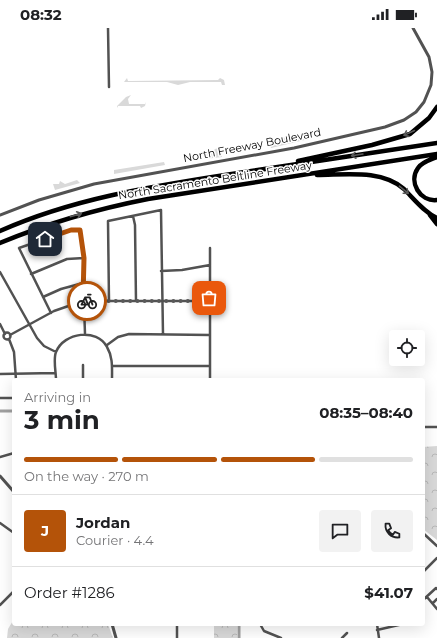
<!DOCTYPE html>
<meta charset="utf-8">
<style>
:root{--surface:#fff;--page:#f2f2f2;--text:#202124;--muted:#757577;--line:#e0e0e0;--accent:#b45309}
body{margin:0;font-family:Montserrat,sans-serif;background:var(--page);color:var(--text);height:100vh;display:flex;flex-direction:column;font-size:15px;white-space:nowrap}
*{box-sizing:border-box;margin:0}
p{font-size:13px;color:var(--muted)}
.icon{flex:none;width:22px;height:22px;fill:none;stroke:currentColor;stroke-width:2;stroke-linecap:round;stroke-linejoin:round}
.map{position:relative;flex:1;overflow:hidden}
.panel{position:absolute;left:12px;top:350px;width:413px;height:248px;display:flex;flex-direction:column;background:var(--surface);border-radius:4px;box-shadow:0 4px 16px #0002}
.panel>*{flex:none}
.tools{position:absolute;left:389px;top:302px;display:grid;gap:8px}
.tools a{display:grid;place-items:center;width:36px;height:36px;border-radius:4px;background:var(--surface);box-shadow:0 4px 16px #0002;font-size:20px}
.pin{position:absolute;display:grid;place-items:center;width:34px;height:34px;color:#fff;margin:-17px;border-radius:8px;box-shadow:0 2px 6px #0006}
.courier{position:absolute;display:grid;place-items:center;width:40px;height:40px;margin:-20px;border:3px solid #b45309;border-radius:50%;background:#fff;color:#222;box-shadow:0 1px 5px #0007}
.summary em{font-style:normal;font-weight:700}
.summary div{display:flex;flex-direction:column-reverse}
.summary{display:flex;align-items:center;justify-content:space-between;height:68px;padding:0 12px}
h1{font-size:26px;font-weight:700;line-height:30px}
.bar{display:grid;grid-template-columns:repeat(4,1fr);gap:6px 4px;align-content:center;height:48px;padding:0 12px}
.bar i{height:5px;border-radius:3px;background:var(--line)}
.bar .current{background:var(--accent)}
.bar p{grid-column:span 4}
.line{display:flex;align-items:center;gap:10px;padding:0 12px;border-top:1px solid var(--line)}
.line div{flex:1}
.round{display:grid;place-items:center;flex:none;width:42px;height:42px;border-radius:4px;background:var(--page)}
.status{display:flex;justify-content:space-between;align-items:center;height:28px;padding:0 20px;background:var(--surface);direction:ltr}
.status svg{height:11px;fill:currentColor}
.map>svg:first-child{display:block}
.grass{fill:#d9d9d9}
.park{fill:url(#park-crowns)}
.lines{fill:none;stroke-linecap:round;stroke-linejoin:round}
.canal{stroke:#a0a0a0;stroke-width:3}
.minor{stroke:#525252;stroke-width:2.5}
.tertiary{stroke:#525252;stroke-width:3}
.motorway{stroke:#000;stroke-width:4.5}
.oneway{stroke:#595959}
.done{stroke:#595959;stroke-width:4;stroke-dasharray:0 7.2}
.route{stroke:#b45309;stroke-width:5}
.labels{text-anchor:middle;stroke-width:3;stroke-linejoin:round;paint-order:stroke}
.street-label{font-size:11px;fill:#000;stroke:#fff}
</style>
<div class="status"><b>08:32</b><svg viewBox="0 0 49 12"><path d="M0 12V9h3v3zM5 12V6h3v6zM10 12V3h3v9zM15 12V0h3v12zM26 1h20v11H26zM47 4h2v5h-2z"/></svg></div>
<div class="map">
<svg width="437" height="610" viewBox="0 0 437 610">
<defs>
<pattern id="park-crowns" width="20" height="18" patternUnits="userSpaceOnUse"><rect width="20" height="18" fill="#d9d9d9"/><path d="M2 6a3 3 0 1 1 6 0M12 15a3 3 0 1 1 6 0" fill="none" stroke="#b8b8b8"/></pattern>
</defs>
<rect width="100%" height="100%" fill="#fff"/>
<path class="grass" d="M127,50L128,53L218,52L220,50L224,52L225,57H222L221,54H190L178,57L167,54H124Z
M131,67L128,71L129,76H145L146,74L145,78L141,80L140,78H118L117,80V78L126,69Z
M308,104L313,106V110L271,120L269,113L276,117L282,109L297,112Z
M219,120L221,122L222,129L205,131L203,125L210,127L215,121Z
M164,134L165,137L114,146V142Z
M77,152L80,155L55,162L53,156H59L60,153L65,156Z"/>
<path class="park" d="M437,418V512L423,501V419Z
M14,591V596H108L113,610H7L8,601Z
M214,596H237V610H214Z"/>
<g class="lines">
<path class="canal" d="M0,383H14
M239,596V610"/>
<path class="minor" d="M108,0L109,59
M133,188L135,197L136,273
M210,220V270
M161,243L182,242L210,237
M0,244L37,310L44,318L56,324
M31,246L67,231L84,230
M43,269L61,261L83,255
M206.5 273a3.5 3.5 0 1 1 7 0a3.5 3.5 0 1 1-7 0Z
M80.5 274a3.5 3.5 0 1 1 7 0a3.5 3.5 0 1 1-7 0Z
M87,273H206
M109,273L108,193L161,182L163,306
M84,277L85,306
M51,285L19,220L71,202H80L84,230L83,270
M0,296L5,306
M3.5 308a3.5 3.5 0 1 1 7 0a3.5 3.5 0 1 1-7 0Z
M10,307L54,283L80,274
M9,311L14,324L16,352
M107,317L118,309L129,306L210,307
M112,338H209
M0,346L55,345
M56,352C56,344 53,331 56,324C64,304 97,300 107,319C113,329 112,340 112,352
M83,352V337
M210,352V276
M0,370H14
M423,399H437
M0,429L14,425
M0,495L14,505
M423,505L437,518
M423,544L437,530
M427,569L437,581
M423,572L436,560L437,561
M433,575L437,571
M0,577L14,563
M177,596V610
M260,596L264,603L281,610
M377,596L379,610
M377,602L403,596
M342,610L347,605"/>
<path class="tertiary" d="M0,187L39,172L94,156L294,120L385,99L404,92L416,84L424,74L431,57L432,44L429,29L413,0
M0,448L14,464
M112,596L116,610"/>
<path class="motorway" d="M437,129C430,132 422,134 418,140C408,154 420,174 437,172
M298,133L372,117L410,106L429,90L437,79
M317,147C345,147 381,141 404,161C414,171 424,184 437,190
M430,187L437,196
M0,203C72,171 148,159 225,147C296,136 366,126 437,115
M0,215C48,195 97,181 148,171L437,126"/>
</g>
<defs><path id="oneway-shaft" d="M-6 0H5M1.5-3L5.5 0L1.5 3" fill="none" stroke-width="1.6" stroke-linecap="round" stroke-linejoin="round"/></defs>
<g class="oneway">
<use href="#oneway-shaft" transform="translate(409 105) rotate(155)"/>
<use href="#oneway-shaft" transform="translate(357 127) rotate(171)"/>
<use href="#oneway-shaft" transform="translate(404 162) rotate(40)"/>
<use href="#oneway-shaft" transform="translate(76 187) rotate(-16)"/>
</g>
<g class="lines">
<path class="done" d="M87,273H206L209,270"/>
<path class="route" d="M45,211L71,202H80L84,230L83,270L87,273"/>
</g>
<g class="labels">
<g class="street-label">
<text transform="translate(252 117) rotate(-11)" y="4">North Freeway Boulevard</text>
<text transform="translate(215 152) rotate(-9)" y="4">North Sacramento Beltline Freeway</text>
</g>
</g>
</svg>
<div class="tools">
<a><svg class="icon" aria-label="locate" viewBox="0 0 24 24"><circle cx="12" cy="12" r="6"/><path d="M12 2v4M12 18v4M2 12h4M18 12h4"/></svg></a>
</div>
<div class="pin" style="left:209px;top:270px;background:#ea580c"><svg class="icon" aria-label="bag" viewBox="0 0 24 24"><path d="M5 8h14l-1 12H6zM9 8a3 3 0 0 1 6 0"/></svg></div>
<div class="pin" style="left:45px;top:211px;background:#1f2937"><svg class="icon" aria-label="home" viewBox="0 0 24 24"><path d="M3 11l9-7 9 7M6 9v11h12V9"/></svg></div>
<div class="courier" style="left:87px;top:273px"><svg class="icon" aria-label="bike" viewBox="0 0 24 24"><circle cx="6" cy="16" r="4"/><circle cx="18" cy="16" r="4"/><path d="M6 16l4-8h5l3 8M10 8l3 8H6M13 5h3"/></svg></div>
<section class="panel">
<div class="summary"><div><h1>3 min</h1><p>Arriving in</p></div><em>08:35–08:40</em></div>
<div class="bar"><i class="current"></i><i class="current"></i><i class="current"></i><i></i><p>On the way · 270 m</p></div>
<div class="line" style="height:72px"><b class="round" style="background:var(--accent);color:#fff">J</b><div><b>Jordan</b><p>Courier · 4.4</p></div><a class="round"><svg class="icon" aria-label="chat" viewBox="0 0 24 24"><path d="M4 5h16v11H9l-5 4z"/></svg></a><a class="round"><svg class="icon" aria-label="phone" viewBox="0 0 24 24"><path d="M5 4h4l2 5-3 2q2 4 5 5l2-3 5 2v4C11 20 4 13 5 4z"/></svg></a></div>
<div class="line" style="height:52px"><div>Order #1286</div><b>$41.07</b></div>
</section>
</div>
